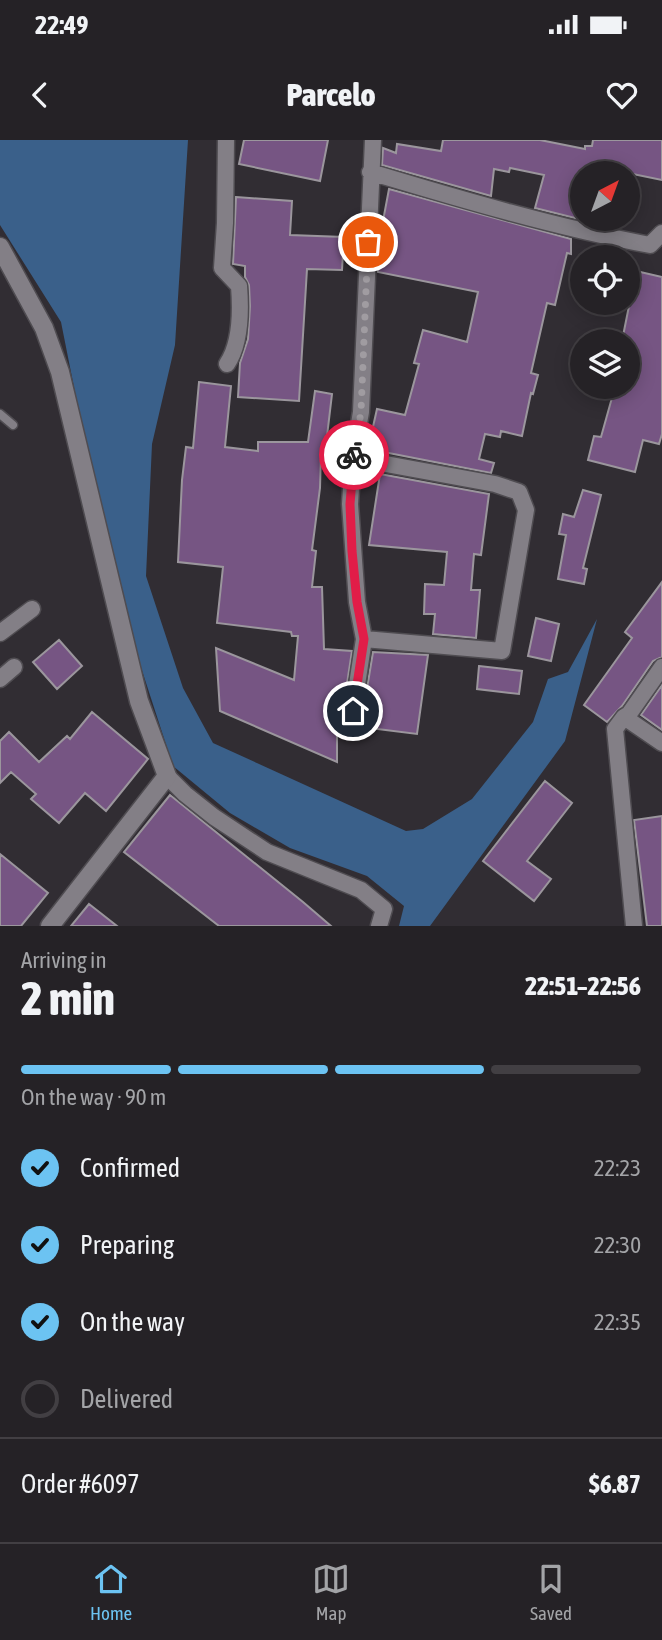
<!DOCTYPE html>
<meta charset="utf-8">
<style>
:root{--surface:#252226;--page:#312f32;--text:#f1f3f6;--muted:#a3a4a7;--line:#423f43;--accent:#6cc3f2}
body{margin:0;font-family:"Asap Condensed",sans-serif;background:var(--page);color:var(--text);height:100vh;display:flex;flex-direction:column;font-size:26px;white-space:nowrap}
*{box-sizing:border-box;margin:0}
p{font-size:23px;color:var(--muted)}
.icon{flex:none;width:38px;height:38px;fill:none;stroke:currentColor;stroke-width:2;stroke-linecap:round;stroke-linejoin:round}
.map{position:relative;height:786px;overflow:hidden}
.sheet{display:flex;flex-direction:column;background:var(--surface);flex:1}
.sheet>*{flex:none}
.needle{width:46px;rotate:41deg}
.fabs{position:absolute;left:570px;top:21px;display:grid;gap:14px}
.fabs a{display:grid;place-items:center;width:70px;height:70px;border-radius:50%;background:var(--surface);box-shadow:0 4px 18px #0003,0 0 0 2px var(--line);font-size:35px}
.pin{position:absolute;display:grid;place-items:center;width:60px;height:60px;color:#fff;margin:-30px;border:4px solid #fff;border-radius:50%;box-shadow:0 2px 7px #0007}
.courier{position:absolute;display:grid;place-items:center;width:70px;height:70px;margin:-35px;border:5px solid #e11d48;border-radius:50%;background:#fff;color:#222;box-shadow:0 2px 9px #0007}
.head em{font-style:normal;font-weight:800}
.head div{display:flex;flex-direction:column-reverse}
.head{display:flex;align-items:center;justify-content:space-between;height:119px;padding:0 21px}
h1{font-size:46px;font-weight:800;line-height:52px}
.bar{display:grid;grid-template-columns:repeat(4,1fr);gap:10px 7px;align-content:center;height:84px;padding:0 21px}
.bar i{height:9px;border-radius:5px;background:var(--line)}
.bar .on{background:var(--accent)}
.bar p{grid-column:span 4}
.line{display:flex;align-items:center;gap:18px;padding:0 21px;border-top:2px solid var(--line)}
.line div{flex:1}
ol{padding:0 21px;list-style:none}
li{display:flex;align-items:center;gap:21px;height:77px}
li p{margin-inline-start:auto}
li .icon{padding:7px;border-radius:50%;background:var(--accent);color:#111;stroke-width:4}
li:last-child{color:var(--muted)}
li i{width:38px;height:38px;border:4px solid var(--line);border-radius:50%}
.status{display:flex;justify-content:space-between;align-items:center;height:49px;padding:0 35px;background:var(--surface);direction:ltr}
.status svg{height:19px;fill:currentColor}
header{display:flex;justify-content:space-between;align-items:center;height:91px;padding:0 21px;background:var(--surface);font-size:32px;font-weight:800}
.menu{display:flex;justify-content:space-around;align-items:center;height:98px;border-top:2px solid var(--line);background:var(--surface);font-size:19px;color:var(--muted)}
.menu a{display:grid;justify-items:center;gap:4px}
.menu .on{color:var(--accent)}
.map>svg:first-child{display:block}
.water{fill:#3a608a}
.building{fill:#765583;stroke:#9b969d;stroke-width:2}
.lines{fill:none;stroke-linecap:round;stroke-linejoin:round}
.lane-casing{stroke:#4f4c51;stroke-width:11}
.street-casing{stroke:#4f4c51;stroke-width:19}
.secondary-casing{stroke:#4f4c51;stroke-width:21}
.lane{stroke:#837f86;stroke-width:8}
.street{stroke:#837f86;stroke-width:16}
.secondary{stroke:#837f86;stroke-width:18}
.done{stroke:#a09ca1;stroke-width:7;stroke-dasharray:0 12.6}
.route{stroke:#e11d48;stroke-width:9}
</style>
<div class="status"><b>22:49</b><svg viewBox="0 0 49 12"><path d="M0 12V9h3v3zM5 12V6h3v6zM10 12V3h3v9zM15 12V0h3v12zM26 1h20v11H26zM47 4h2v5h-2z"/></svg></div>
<header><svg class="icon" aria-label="back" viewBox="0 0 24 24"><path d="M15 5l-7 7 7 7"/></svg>Parcelo<svg class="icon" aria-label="heart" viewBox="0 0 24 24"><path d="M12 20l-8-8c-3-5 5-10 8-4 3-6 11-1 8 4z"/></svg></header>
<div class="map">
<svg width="662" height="786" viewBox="0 0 662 786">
<rect width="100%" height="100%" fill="#312d33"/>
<path class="water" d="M0,0H188L175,205L152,304L146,436L183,548L213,603L406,691L423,689L472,659L533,582L548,539L568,532L597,479L565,601L430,786H399L404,766L367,736L290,708L230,673L173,626L112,438L61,182L0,85Z"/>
<path class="building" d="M244,0H328L320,41L239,24Z
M443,0H540L585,9V6H592L593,0H662V40L628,33H583V80L535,68L544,35L510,28L509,32L494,29L491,56L382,25L383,8L396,13L397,4L441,11Z
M389,49L571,99V114L567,113L555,165L547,163L531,233L538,235L533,254L531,253L522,296L501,291L500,297L485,294L479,319L494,323L491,333L368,309L377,269L405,275L419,224L414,223L423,190L467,202L478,152L378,132L379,102Z
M236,57L292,61L290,95L344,97L342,130L307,129L299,261L238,257L240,223L248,199L250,166L249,145L245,137V126L233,124Z
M636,131L662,137V294L659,304L643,300L635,332L588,320L594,296L601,297L615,247H628V201H622Z
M199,242L231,246L225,307L258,311V302H308L315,251L332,254L325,313L321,312L320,348L312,410L316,411L312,447H322L324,509L352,511L343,570L346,579L352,581L361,578L363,573L373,512L428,515L417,594L337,584V622L220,571L216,508L294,540L298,496H292L291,492L217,483L223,427L178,422L182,340L186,307L193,308Z
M380,334L489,354L481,415L474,414L471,450H480L476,498L433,494L435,474H424L425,444L444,445L447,412L369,405Z
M583,350L601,355L583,428L587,429L584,444L558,439L566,395L559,394L563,374L574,377Z
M662,442V517L653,521L622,566L607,582L584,565L632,498L625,492Z
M536,478L559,484L551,521L528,516Z
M59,500L82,526L57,549L33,522Z
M479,526L522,531L519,554L477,549Z
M662,545V590L641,575Z
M92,572L148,619L106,671L85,653L59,683L31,659L36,654L11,632L0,643V601L9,592L39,622L67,596L70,599Z
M545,641L572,663L527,721L551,739L534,761L483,721Z
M170,655L303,762L331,786H219L124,712Z
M662,676V786H647L634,680Z
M0,714L48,753L21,786H0Z
M89,764L117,786H71Z"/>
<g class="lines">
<g class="lane-casing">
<path id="lane" d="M0,274L13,285"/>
</g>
<g class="street-casing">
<path id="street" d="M226,0L225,83L222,128L239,146C241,171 241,203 227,224
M370,32C463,60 555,87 650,105L662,93
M353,318L495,344L519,352L526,370L502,511L364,499
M0,493L32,469
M0,539L14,527
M353,571L364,499L357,462L350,364L353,318L361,272L373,0
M624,577L662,603
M167,636L185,654L214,677L267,712L361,750L384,769L379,786
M634,786L615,589L624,577L629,574L662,527"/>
</g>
<g class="secondary-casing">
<path id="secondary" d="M0,107L44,188L60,232L139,561L167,636L50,786"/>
</g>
<use href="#lane" class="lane"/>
<use href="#street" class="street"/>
<use href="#secondary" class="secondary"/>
</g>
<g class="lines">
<path class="done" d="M354,315L361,272L368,102"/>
<path class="route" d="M353,571L364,499L357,462L352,411L350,364L354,315"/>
</g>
</svg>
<div class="fabs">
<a><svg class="needle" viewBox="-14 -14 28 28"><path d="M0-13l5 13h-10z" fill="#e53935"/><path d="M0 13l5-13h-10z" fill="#a3a4a7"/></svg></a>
<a><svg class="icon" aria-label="locate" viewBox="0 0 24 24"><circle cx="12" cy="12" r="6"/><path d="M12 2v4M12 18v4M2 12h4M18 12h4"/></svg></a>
<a><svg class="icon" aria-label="layers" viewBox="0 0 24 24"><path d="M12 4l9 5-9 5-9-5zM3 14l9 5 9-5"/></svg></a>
</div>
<div class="pin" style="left:368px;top:102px;background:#ea580c"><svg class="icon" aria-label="bag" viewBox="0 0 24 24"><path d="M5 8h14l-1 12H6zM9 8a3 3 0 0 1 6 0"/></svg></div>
<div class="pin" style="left:353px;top:571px;background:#1f2937"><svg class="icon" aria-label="home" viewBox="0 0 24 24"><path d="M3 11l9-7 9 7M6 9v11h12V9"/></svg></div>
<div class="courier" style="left:354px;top:315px"><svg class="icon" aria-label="bike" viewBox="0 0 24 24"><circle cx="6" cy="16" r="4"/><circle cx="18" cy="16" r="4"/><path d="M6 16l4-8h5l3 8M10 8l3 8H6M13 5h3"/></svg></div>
</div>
<section class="sheet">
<div class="head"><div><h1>2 min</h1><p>Arriving in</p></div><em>22:51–22:56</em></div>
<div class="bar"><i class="on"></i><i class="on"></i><i class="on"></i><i></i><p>On the way · 90 m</p></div>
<ol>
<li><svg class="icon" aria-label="check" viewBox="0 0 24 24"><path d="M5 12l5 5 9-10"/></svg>Confirmed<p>22:23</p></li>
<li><svg class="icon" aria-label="check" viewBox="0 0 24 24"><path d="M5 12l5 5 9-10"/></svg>Preparing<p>22:30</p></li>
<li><svg class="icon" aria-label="check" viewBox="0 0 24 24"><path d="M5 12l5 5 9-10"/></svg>On the way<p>22:35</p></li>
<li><i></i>Delivered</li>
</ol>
<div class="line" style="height:91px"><div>Order #6097</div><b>$6.87</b></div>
</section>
<nav class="menu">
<a class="on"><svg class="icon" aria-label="home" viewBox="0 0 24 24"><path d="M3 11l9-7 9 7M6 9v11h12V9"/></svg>Home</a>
<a><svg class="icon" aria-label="map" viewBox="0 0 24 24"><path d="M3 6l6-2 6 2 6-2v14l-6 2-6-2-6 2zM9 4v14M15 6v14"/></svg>Map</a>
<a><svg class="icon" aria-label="saved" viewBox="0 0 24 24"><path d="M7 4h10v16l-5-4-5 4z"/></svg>Saved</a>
</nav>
